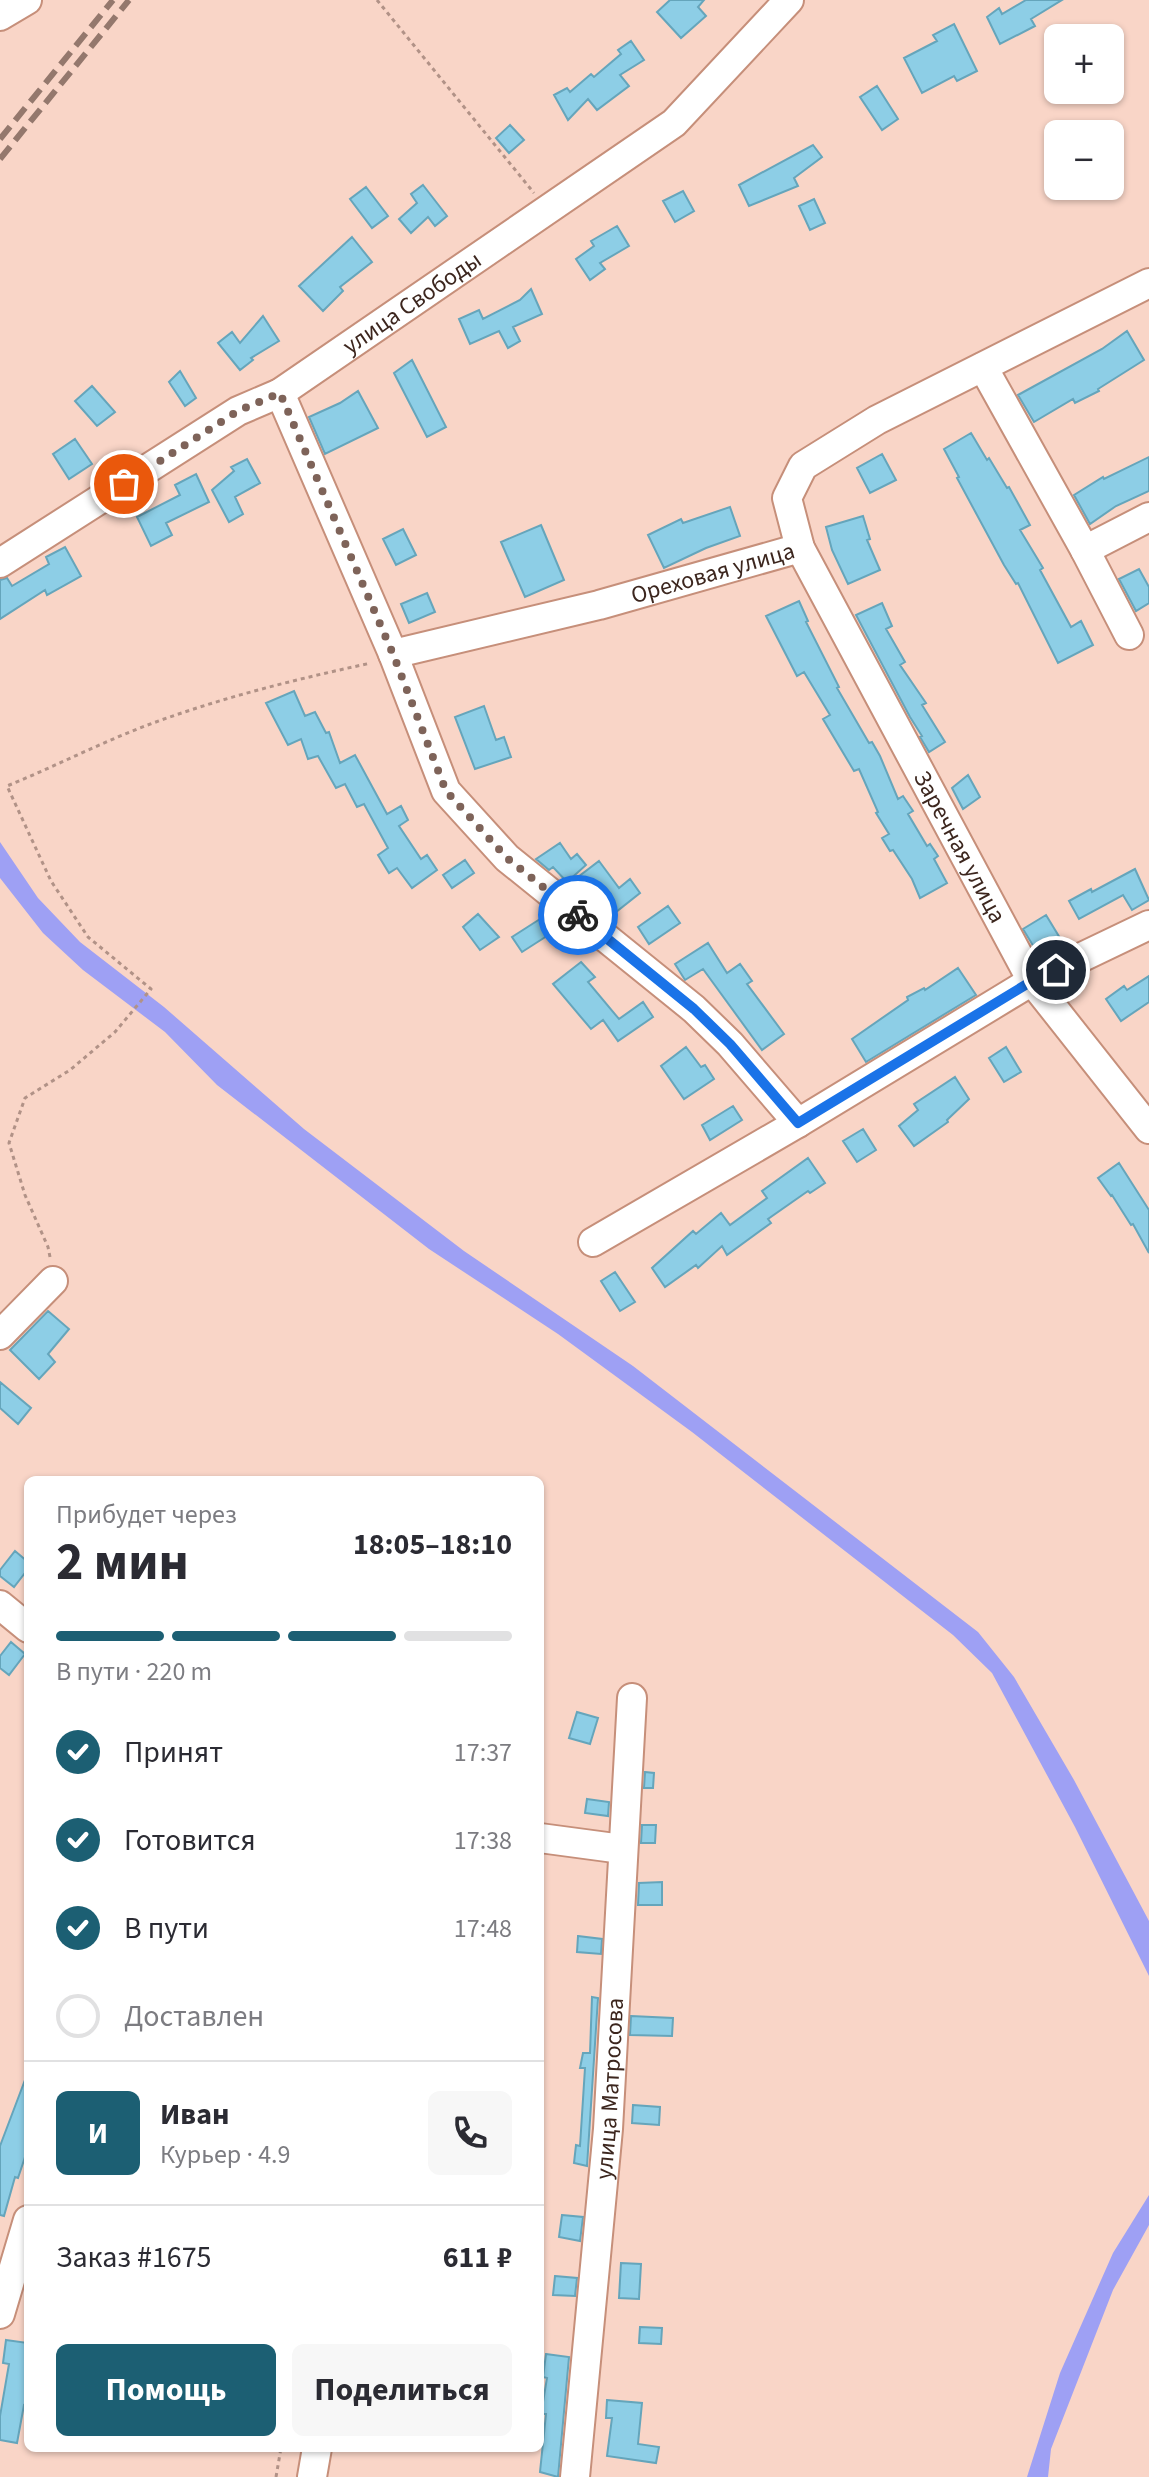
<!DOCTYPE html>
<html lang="ru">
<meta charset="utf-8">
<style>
:root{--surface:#fff;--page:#f7f7f7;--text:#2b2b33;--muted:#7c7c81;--line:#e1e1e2;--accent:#1c5f73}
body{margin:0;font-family:"Source Sans 3",sans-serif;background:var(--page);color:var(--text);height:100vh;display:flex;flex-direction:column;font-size:30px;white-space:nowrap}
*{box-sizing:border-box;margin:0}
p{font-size:26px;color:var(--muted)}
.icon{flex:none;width:44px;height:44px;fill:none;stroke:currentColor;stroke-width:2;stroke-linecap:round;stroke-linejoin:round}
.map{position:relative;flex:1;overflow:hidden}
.details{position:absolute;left:24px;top:1476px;width:520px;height:976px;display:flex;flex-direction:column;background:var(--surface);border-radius:12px;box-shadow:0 2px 6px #0004}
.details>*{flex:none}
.buttons{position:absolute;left:1044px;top:24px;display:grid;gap:16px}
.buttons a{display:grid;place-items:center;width:80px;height:80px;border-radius:12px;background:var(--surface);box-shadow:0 2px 6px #0004;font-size:40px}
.pin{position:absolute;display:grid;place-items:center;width:68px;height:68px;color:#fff;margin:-34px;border:4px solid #fff;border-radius:50%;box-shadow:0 2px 8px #0007}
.courier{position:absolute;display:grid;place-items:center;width:80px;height:80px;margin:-40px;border:6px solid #1a73e8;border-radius:50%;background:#fff;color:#222;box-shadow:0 2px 10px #0007}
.summary em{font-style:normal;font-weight:700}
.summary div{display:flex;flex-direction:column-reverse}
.summary{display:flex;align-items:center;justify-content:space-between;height:136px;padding:0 32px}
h1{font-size:52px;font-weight:700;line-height:60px}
.bar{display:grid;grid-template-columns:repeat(4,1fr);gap:12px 8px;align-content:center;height:96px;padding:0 32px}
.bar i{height:10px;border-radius:6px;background:var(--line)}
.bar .selected{background:var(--accent)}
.bar p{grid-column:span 4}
.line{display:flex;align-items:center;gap:20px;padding:0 32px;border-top:2px solid var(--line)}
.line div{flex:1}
.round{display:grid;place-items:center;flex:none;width:84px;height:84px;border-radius:12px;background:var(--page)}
ol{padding:0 32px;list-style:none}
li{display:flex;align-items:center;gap:24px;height:88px}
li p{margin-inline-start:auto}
li .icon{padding:8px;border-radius:50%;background:var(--accent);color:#fff;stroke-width:4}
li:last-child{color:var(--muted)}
li i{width:44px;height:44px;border:4px solid var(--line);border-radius:50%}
.button{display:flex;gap:16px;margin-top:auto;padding:16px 32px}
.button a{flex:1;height:92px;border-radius:12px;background:var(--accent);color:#fff;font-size:32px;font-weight:700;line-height:92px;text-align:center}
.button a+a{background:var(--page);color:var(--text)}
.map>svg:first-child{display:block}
.water{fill:#9ea0f4}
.building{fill:#8dcee6;stroke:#65a5bb;stroke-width:2}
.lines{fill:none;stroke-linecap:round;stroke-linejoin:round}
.minor-casing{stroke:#c68f7a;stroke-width:32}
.path{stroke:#b19287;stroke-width:3;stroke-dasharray:4 4;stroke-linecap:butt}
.minor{stroke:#fff;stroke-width:28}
.rail{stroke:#94786d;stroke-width:6;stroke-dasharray:16 8;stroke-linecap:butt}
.done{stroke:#7e6359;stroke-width:8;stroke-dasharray:0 14.4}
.route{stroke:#1a73e8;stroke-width:10}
.labels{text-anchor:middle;stroke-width:6;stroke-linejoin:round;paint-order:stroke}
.street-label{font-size:24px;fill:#3c261e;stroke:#fff}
</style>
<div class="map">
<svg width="1149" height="2477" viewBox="0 0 1149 2477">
<rect width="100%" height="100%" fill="#f9d5c7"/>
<path class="water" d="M0,842L38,898L80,942L164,1007L304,1129L464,1251L633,1366L978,1632L1014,1677L1074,1780L1149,1921V1976L1075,1827L992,1673L953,1635L692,1432L558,1334L429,1249L217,1085L165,1032L83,970L43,933L0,878Z
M1149,2195V2225L1113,2290L1051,2449L1048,2477H1027L1060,2373L1113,2253Z"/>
<path class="building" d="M670,0H704L698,7L706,16L681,38L657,12Z
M1026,0H1062L1031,19L1035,26L1000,44L987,17L999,8L1002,14Z
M954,24L977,71L957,81L954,76L922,93L904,58L937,41L933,35Z
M631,41L644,60L620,75L629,86L597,110L588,99L568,120L554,95L567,88L570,92L591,74L594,77L621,54L618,50Z
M877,86L898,119L882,130L860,97Z
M510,125L524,140L509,153L496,138Z
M813,145L822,157L794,178L798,186L749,206L739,185Z
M423,185L447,216L435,226L428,217L411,233L399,219L417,203L411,194Z
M366,187L388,216L372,228L350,199Z
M683,191L694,211L675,222L663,201Z
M814,199L825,223L810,230L799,206Z
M617,226L629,246L600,263L605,269L590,280L576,259L594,246L591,241Z
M352,237L372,262L340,287L343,291L323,311L299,286Z
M531,289L542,314L513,327L520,341L508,348L499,331L470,344L459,319L479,310L483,319L520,300Z
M263,316L279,341L251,358L253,360L240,370L218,343L232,332L240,343Z
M1127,331L1144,360L1098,389L1099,391L1075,403L1073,399L1034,422L1018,395L1102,349Z
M412,360L446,427L427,437L394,373Z
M180,371L196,398L185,406L169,382Z
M92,386L115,412L97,426L75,401Z
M358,391L378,428L325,454L309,417L340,403Z
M971,433L987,460L989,458L1007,488L1009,487L1030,525L1020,530L1043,568L1040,570L1071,627L1081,621L1093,645L1058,663L1018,583L1016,584L1004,565L957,478L959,477L944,449Z
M75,439L92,464L69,479L53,454Z
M882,454L896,480L870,493L857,468Z
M1149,457V491L1116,506L1090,524L1074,495L1103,477L1104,479Z
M247,459L260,483L235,497L243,514L229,522L212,490L234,471L231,467Z
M196,474L209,502L166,523L172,535L151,546L137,517L180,495L175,485Z
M730,507L740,536L706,548L664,568L648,535L681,519L683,523Z
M863,516L870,539L867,540L880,570L848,584L832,550L826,527Z
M541,525L564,580L525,597L501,542Z
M403,529L416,555L396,565L383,539Z
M65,547L81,576L47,595L45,590L0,619V580L7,578L12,586L49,564L46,557Z
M1139,569L1149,587V603L1136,611L1119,579Z
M427,593L435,612L409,623L401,604Z
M799,601L808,621L806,622L839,687L837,688L869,743L872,742L880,756L898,799L903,796L913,811L908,814L927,846L930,844L938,856L934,859L947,883L920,898L912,879L893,850L890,851L882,838L889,834L876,813L878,812L859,769L854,771L823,719L830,715L804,672L797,676L766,616Z
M882,603L892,626L886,629L905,662L900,665L926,703L922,705L945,742L929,752L920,737L922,736L910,717L856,615Z
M294,691L305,716L315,712L326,733L329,732L340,763L355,755L387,814L401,806L408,820L399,826L421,859L427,855L437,870L412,888L397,868L389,873L378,855L388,848L364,804L357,807L345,784L336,788L318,756L308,759L301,739L288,745L266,703Z
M484,706L496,740L504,737L511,757L475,769L455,717Z
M968,775L980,797L963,809L952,788Z
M560,843L571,859L577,854L586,865L567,882L553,867L549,870L536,859Z
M465,860L474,873L452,888L443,875Z
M599,861L619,888L630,879L640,893L616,912L597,887L589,893L578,877Z
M1135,869L1149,900L1132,910L1123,895L1079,919L1069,901L1091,889L1092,892Z
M668,906L680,923L649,944L638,927Z
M478,914L499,937L480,950L463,927Z
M1046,915L1063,943L1040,957L1023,929Z
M540,919L550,934L522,952L512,937Z
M708,943L727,973L740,964L752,981L747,984L784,1034L762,1050L703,969L685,980L675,964Z
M581,962L595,977L588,982L619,1019L643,1002L653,1017L618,1041L603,1020L591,1029L553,984Z
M958,968L976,995L866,1062L852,1039L908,1000L907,997L924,988L925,990Z
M1149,976V1002L1121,1021L1106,999L1124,986L1127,990Z
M686,1047L701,1067L705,1065L714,1079L684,1099L661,1066Z
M1006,1047L1021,1072L1004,1082L989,1058Z
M955,1077L969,1099L947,1120L948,1122L914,1146L899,1126L918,1110L914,1104Z
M733,1106L742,1120L710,1140L702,1125Z
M863,1129L876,1150L857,1162L843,1141Z
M808,1158L825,1183L810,1193L808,1191L768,1219L771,1223L727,1255L722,1246L698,1268L696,1265L665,1287L652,1268L693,1231L696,1234L721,1213L730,1225L767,1198L762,1191Z
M1119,1163L1149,1210V1253L1133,1224L1131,1225L1112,1195L1111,1196L1098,1178Z
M615,1272L635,1302L620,1311L601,1281Z
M48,1311L69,1329L48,1354L55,1362L39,1379L10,1350Z
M0,1382L31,1408L18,1424L0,1408Z
M15,1551L28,1562V1569L14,1587L0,1576V1570Z
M11,1642L25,1654L9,1675L0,1668V1656Z
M577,1712L598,1718L590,1744L569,1738Z
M645,1772L654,1773L653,1788H644Z
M587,1799L609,1802L608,1816L585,1813Z
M642,1825H656L655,1843H641Z
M662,1882V1905H638L639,1883Z
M578,1936L602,1939L601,1954L577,1952Z
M592,1997L598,1998L587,2166L574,2163L576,2145L580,2146L585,2068H580L583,2053H590Z
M631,2016L673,2018L672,2036L630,2035Z
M28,2072V2148L18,2178L15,2177L4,2216L0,2215V2146Z
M633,2105L660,2107L659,2125L632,2123Z
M562,2215L583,2217L580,2241L559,2237Z
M621,2263L641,2264L639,2299L619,2298Z
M555,2276L577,2278L575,2296L553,2295Z
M640,2327L662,2328L661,2344L639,2343Z
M6,2340L28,2343V2406L24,2405L17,2443L0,2440V2416L9,2364L3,2363Z
M546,2354L569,2357L558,2477L540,2472L546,2414H541L547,2378L543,2377Z
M607,2400L642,2403L638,2444L659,2447L656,2463L607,2456L612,2418H606Z"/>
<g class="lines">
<g class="minor-casing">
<g id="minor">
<path d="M0,16L27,0"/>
<path id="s1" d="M1149,283L877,420L803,466L787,498L800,548L1032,981L1149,1129"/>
<path d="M983,367L1085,550L1129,635"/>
<path d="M280,393L393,654L446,791L507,858L694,1009L730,1044L798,1123"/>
<path d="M1085,550L1149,517"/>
<path id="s2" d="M0,563L238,411L280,393L674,123L789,0"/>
<path id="s3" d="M393,654L599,605L800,548"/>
<path d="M593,1242L798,1123L1032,981L1149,925"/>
<path d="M0,1335L53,1281"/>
<path d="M0,1605L28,1628"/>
<path d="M540,1838L622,1849"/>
<path d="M0,2314L28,2220"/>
<path d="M312,2477L317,2448"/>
<path id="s4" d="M575,2477L608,2129L632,1698"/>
</g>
</g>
<path class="path" d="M377,0L534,193
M50,1257L48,1247L25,1195L9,1143L25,1098L70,1070L115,1032L151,989L88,937L51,881L7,786C56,766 104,741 153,723C224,697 297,679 371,663
M276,2477L281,2448"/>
<use href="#minor" class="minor"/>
<path class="rail" d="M0,139L113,0
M0,159L129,0"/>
</g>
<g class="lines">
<path class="done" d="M124,484L238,411L280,393L393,654L446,791L507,858L578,915"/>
<path class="route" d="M578,915L694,1009L730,1044L798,1123L1032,981L1056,970"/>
</g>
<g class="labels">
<g class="street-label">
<text dy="8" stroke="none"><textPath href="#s2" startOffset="488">улица Свободы</textPath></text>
<text dy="8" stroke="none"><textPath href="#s3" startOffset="330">Ореховая улица</textPath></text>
<text dy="8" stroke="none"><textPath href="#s1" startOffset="818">Заречная улица</textPath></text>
<text dy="8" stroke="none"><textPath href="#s4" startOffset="390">улица Матросова</textPath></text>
</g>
</g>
</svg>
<div class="buttons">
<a>+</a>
<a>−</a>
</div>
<div class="pin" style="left:124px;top:484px;background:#ea580c"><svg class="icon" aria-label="bag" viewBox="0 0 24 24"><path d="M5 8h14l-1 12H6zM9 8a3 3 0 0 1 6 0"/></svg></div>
<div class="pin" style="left:1056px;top:970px;background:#1f2937"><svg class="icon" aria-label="home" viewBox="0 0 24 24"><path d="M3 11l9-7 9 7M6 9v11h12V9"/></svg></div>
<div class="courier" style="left:578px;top:915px"><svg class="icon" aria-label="bike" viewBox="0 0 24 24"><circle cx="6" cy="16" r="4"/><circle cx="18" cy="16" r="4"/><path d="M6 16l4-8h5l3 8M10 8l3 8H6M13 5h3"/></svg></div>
<section class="details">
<div class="summary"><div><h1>2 мин</h1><p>Прибудет через</p></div><em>18:05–18:10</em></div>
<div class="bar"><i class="selected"></i><i class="selected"></i><i class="selected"></i><i></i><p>В пути · 220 m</p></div>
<ol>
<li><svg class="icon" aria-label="check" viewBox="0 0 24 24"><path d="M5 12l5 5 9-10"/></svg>Принят<p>17:37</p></li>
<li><svg class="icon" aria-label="check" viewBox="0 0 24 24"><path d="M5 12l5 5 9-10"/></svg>Готовится<p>17:38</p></li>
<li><svg class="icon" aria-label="check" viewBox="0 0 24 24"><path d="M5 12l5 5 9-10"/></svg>В пути<p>17:48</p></li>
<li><i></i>Доставлен</li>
</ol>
<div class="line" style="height:144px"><b class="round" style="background:var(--accent);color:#fff">И</b><div><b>Иван</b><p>Курьер · 4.9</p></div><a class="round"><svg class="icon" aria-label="phone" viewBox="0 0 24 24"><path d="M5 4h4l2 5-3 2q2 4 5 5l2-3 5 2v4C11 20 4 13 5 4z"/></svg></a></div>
<div class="line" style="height:104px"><div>Заказ #1675</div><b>611 ₽</b></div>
<div class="button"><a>Помощь</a><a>Поделиться</a></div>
</section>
</div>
